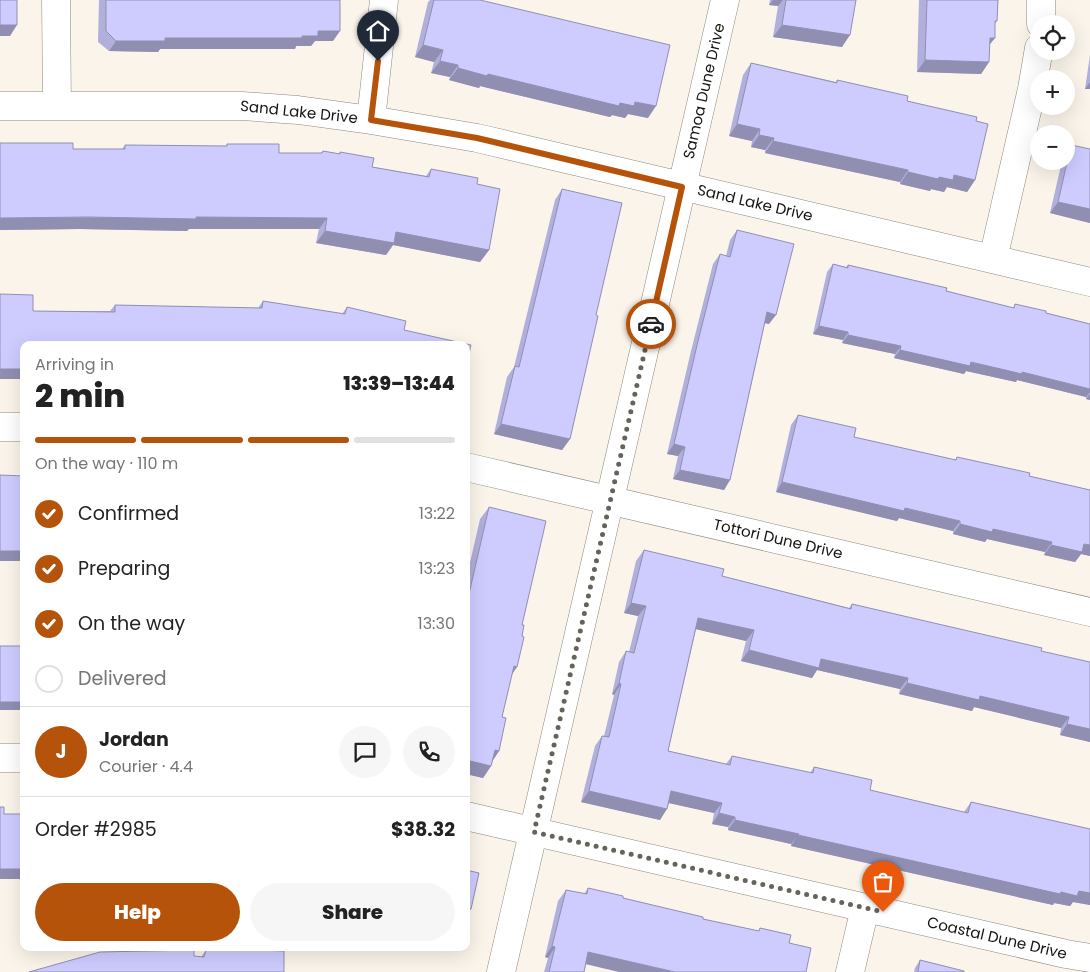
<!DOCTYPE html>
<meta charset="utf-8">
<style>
:root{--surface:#fff;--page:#f6f6f6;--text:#222;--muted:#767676;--line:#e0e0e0;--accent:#b45309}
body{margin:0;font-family:Poppins,sans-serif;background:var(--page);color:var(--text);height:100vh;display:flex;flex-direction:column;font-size:19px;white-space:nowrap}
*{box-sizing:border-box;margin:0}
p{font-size:16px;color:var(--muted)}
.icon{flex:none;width:28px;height:28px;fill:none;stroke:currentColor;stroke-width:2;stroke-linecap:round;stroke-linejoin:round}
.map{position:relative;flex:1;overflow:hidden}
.panel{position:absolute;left:20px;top:341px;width:450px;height:610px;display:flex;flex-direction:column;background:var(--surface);border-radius:10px;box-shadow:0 5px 20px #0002}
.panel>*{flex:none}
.buttons{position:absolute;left:1030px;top:15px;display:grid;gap:10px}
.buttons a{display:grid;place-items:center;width:45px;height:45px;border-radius:50%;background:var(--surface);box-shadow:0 5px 20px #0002;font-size:25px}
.pin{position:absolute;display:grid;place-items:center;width:42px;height:42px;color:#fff;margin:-51px -21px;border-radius:50% 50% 50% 0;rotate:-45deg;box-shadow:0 0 5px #0007}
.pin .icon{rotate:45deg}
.courier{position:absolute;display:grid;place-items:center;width:50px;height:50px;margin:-25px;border:4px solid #b45309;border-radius:50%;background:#fff;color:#222;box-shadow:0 1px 6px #0007}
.head em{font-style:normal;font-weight:800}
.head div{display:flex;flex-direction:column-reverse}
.head{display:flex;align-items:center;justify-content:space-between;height:85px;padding:0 15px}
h1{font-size:32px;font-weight:800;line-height:38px}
.bar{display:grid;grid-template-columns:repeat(4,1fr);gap:8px 5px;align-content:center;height:60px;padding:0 15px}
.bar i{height:6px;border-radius:4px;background:var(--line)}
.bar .current{background:var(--accent)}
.bar p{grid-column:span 4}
.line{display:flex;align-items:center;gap:12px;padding:0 15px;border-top:1px solid var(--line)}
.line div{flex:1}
.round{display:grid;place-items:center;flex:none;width:52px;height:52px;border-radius:26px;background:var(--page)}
ol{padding:0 15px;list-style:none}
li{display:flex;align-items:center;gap:15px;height:55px}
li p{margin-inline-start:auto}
li .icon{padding:5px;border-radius:50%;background:var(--accent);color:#fff;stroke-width:4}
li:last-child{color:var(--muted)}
li i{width:28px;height:28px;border:2px solid var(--line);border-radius:50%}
.primary-button{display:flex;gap:10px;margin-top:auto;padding:10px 15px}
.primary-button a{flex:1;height:58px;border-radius:30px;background:var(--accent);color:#fff;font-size:20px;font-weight:800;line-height:58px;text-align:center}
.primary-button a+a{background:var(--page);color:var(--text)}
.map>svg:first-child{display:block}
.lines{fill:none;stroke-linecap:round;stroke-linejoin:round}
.minor-casing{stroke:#8d877e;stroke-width:29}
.minor{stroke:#fff;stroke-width:28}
.wall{fill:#b1afdb}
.shaded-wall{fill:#908fb2}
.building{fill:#ceccff;stroke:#908fb2}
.done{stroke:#66625c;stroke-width:5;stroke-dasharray:0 9}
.route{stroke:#b45309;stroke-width:6}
.labels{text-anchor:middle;stroke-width:4;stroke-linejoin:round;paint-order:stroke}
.street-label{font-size:15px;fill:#161310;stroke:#fff}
</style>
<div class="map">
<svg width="1090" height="972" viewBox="0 0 1090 972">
<rect width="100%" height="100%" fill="#fbf4ea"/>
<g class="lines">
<g class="minor-casing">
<path id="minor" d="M56,0L57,106
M1041,24V0
M0,106H242L298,110L371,120L477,138L1090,282
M371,120L384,0
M993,259L1032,89L1039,48
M0,427H24
M466,467L1090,612
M0,758H24
M466,816L1066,954L1090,958
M501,972L725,0
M850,972L865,908"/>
</g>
<use href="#minor" class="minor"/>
</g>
<path class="wall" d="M99,0H340L333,41H315L311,46H296L295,49H160L158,52L109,51L98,42Z
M430,0H480L648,118L628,114L625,118L612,115L610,117L480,86L479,88L449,80L450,77L431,73L434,62L415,57L428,2Z
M770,0H856L842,47L773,37L778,6L769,5Z
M919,0H998L997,21L995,24V38L989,45V62L981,74L917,72Z
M1090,55V89H1085Z
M751,63L836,82L837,80L976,121L975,180L967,192L947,187L944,192L931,189L930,191L900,184V182L765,153V150L751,147L752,141L729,136L743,75Z
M0,143L73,149H122L125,145L226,146L227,144L279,153H321L323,151L339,154L340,152L372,167L426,176L431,169L477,184L489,250L480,262L393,245L386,255L316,243L319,229H189L187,231L80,229L0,230Z
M1071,145L1090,223L1050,213L1062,161H1066V152Z
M562,189L596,315L570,439L562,450L494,434L507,377L514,367L555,200Z
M737,230L769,324L765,323L730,480L724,490L673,479L678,456L667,454L691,351L713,264L720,254L726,256L730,240Z
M833,264L846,267L848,265L1013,308L1015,304L1046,313L1090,324V400L1086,399V397L1017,380L1016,382L966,371L964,374L894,358L895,354L842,343L843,340L813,334L827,272Z
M263,301L342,314L347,307L406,321L24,345L33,311H110L115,305L258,308Z
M798,415L854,437L955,460L957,457L1029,476L1090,490V556L1081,554L1075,562L1044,555L1045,552L987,539L985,542L953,534V531L899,518L897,521L776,492L791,425Z
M489,507L522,625L502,717L499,751L493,760L491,766L483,778L466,774V580L480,519Z
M644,550L722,576L849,608L852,604L1041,651L1090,742L1060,735L1061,728L974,707L972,711L899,694L900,689L817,670L812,678L741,661L746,641L696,629L668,751L726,764L732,756L810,773L814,767L870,790L964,812L971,802L1090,829V905L1073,902L1070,906L1054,903L1053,905L791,846V844L728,830V827L712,824L714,813L669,803L660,820L581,802L595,746L602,736H604L614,695L612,694L619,662L626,651L629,652L638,616L624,613L636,561Z
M588,888L623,898L703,919L758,931L760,928L791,935L586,964L584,972H544L548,958L545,957L558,901L566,890L584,894Z
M212,948L284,972L194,956L201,957L206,950H211Z
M920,960L964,972H914L915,968Z"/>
<path class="shaded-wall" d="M773,0H783L778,6L769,5Z
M0,25H17L10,36H0Z
M782,25L850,35L842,47L773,37Z
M318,31H340L333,41H315L311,46H296L295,49H160L158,52L109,51L116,41L165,38L302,36Z
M990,38H995L986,49Z
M423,45L443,50L434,62L415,57Z
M925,60L989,62L981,74L917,72Z
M440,61L458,65L450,77L431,73Z
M458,68L620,103L635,102L656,106L648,118L628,114L625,118L612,115L610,117L480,86L479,88L449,80Z
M1090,82V89H1085Z
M737,124L760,129L752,141L729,136Z
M759,135L774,138L765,150L751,147Z
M773,141L908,170L900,182L765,153Z
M908,172L939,177L954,175L975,180L967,192L947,187L944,192L931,189L930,191L900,184Z
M1058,202L1090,209V223L1050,213Z
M196,217L327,218L319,229H189L187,231L80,229L0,230V218Z
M325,231L396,232L489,250L480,262L393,245L386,255L316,243Z
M767,312L776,315L769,324L760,322Z
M819,326L848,332L843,340L813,334Z
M848,335L901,346L895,354L842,343Z
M900,350L1022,372L1090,389V392L1086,397L1017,380L1016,382L966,371L964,374L894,358Z
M0,369H24V379H0Z
M1090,394V400L1086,399Z
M501,424L570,439L562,450L494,434Z
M674,444L685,447L678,456L667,454Z
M680,470L730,480L724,490L673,479Z
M782,482L905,508L960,521L953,531L899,518L897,521L776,492Z
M960,524L993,529L1052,542L1045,552L987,539L985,542L953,534Z
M1084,544L1090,545V556L1081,554L1075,562L1044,555L1051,545Z
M0,551H24V558L21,561H0Z
M631,603L646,606L638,616L624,613Z
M698,618L754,630L746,641L691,628Z
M749,650L821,659L908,678L900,689L817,670L812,678L741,661Z
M514,666L517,667L509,679Z
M619,683L621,684L614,695L612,694Z
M907,683L980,696L1069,717L1061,728L974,707L972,711L899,694Z
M0,702H24V710H0Z
M1067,724L1090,729V742L1060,735Z
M495,750L499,751L491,763Z
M466,760L491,766L483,778L466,774Z
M589,791L667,809L660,820L581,802Z
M671,791L722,803L714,813L664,802Z
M719,813L735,817L728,827L712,824Z
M735,820L799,834L791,844L728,830Z
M798,835L1061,892L1079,891L1090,893V905L1073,902L1070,906L1054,903L1053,905L791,846Z
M0,869H24V879H0Z
M466,908L471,909L466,915Z
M552,946L555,947L548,958L545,957Z
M588,952L675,972H619L581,963Z"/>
<path class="building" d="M0,0H17V25H0Z
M106,0H340V31H318V36H302V38H165V41H116L106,31Z
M434,0H480L670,45L656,106L635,102L634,106L620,103L619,106L488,74L487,76L458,68V65L440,61L443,50L423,45Z
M786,0H856L850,35L782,25Z
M927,0H998L997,21H995V38H990L989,62L925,60Z
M751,63L837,83V80L908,96L907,101L977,117L976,121L988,124L975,180L954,175L953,180L939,177L938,179L908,172V170L773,141L774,138L759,135L760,129L737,124Z
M0,143H73V149H125V145L227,146V144H279V153H322L323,151L340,154V152L374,158L372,167L429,177L431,169L478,178L477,184L500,189L489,250L396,232L394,243L325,231L327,218L196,217V219L88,217L0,218Z
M1071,145L1090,149V209L1058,202Z
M562,189L622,203L596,315L598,316L570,439L501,424L515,366L519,367Z
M737,230L794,244L776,315L767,312L730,480L680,470L685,447L674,444L698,341L720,254L730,257Z
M833,264L848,268V265L947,288L946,291L1014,308L1015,304L1046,311V313L1090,324V389L1022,372V374L971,362L970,366L900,350L901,346L848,335V332L819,326Z
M0,294L33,295V311L115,312V305L262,308L263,301L345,314L347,307L406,321L404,330L471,345L466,366V345H24V369H0Z
M798,415L856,428L854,437L956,460L957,457L1030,473L1029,476L1090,490V545L1084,544L1082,552L1051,545L1052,542L993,529L992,532L960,524V521L905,508L904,511L782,482Z
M0,475L24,476V551H0Z
M489,507L546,521L522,625H524L522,636L524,637L517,667L514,666L502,717L506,718L499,751L495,750L491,766L466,760V597L468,598Z
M644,550L724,569L722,576L851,609L852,604L895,614L1042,648L1041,651L1090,662V729L1067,724L1069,717L980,696L979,700L907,683L908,678L821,659L819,668L749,650L754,630L698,618L668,751L730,765L732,756L813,773L814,767L872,780L870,790L968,813L971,802L1090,829V893L1079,891L1077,896L1061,892L1060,894L798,835L799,834L735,820V817L719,813L722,803L671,791L667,809L589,791L602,736L609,737L621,684L619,683L626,651L634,653L646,606L631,603Z
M0,646H24V702H0Z
M0,807H4V814H24V869H0Z
M466,870L479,873L471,909L466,908Z
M588,888L623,896V898L703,917V919L759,931L760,928L791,935L789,943L811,948L806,972H675L588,952L584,972H549L555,947L552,946L566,890L587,894Z
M212,948L284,951V972H29L100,952L194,950V956L204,957L206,950H212Z
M920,960L964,971V972H918Z"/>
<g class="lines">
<path class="done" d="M651,324L534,832L883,912"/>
<path class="route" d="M378,61L371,120L477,138L682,187L651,324"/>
</g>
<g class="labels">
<g class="street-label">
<text transform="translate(704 91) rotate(-77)" y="5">Samoa Dune Drive</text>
<text transform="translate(299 112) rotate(6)" y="5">Sand Lake Drive</text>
<text transform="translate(755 203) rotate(13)" y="5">Sand Lake Drive</text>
<text transform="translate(778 539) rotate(13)" y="5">Tottori Dune Drive</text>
<text transform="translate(997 938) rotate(13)" y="5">Coastal Dune Drive</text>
</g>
</g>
</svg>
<div class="buttons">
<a><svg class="icon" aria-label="locate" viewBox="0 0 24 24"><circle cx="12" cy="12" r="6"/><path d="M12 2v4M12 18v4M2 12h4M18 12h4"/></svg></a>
<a>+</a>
<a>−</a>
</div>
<div class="pin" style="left:883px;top:912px;background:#ea580c"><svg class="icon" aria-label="bag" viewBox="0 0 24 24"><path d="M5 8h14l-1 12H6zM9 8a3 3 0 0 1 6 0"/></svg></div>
<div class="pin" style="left:378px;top:61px;background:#1f2937"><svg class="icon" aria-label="home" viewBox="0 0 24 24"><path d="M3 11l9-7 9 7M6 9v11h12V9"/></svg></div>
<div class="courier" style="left:651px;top:324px"><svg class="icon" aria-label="car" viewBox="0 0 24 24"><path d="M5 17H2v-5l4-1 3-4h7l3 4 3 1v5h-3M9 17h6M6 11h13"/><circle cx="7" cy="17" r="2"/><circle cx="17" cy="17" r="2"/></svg></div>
<section class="panel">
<div class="head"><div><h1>2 min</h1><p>Arriving in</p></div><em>13:39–13:44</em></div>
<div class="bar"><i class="current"></i><i class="current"></i><i class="current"></i><i></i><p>On the way · 110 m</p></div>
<ol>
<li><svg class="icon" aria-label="check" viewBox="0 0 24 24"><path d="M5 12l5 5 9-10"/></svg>Confirmed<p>13:22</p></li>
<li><svg class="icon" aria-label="check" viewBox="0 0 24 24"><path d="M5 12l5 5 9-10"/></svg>Preparing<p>13:23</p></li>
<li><svg class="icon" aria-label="check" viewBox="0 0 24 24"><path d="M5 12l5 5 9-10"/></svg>On the way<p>13:30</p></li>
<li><i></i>Delivered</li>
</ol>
<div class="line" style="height:90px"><b class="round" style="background:var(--accent);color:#fff">J</b><div><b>Jordan</b><p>Courier · 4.4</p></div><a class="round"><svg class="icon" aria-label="chat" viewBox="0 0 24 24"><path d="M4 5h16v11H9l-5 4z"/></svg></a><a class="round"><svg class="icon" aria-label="phone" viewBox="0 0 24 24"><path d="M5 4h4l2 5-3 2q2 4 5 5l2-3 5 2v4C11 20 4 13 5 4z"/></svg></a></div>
<div class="line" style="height:65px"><div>Order #2985</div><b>$38.32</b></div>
<div class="primary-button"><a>Help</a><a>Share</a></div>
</section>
</div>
